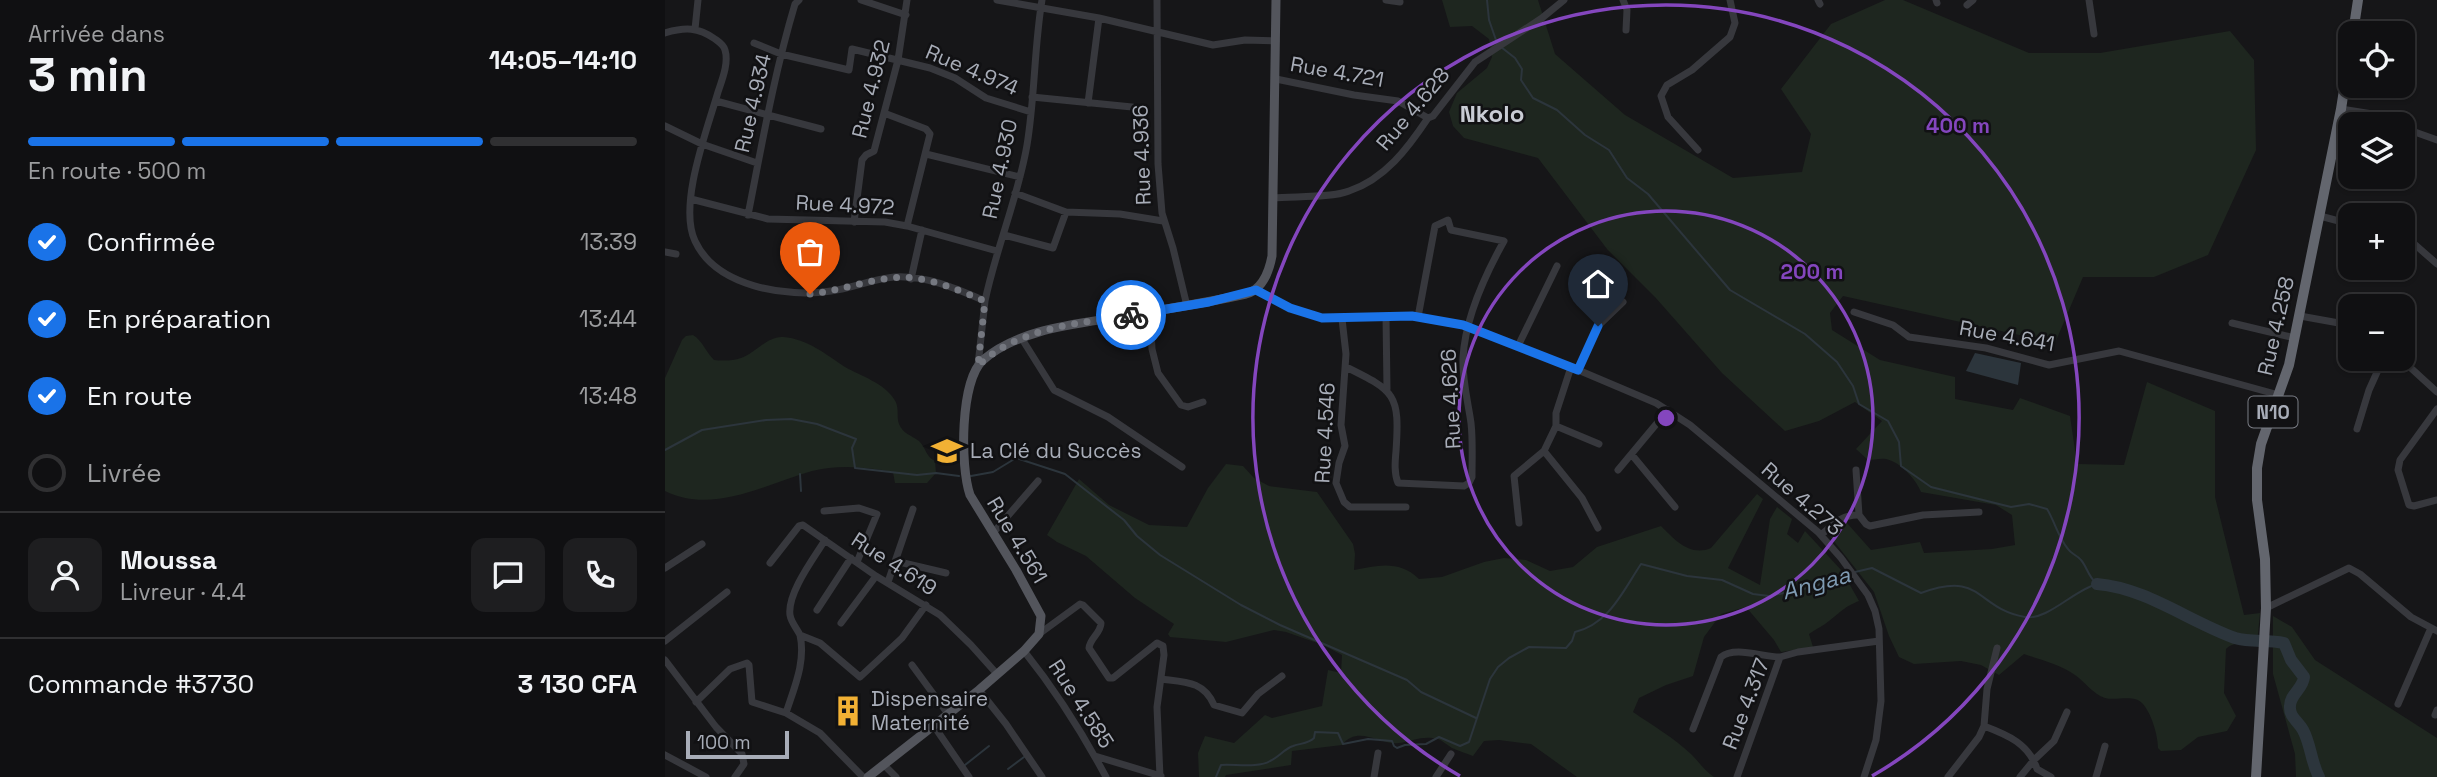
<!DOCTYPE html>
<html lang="fr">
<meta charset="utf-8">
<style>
:root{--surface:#101012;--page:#1e1e20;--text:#f1f3f6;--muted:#9c9d9f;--line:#303032;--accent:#1a73e8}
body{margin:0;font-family:"Space Grotesk",sans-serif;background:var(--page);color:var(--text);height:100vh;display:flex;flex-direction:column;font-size:26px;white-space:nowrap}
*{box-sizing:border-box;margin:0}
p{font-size:23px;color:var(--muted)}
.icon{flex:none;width:38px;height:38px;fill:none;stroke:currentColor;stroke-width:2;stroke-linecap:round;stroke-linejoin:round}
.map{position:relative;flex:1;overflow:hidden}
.side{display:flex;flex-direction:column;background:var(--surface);width:665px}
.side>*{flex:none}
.controls{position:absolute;left:1673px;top:21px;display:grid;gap:14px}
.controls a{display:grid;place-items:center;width:77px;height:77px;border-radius:14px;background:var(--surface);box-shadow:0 2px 5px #0004,0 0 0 2px var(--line);font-size:35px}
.scale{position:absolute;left:21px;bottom:18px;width:103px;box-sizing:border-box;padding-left:7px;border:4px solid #a8adb8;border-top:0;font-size:19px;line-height:24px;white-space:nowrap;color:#a8adb8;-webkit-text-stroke:5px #111113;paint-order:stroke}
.pin{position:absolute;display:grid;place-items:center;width:60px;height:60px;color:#fff;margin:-72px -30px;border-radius:50% 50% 50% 0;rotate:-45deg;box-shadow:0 0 7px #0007}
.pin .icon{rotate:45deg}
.courier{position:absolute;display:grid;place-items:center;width:70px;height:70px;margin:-35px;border:5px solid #1a73e8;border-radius:50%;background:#fff;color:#222;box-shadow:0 2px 9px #0007}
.headline em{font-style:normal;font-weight:800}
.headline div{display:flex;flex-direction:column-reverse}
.headline{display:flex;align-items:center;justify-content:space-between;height:119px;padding:0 28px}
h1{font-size:46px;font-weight:800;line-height:52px}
.bar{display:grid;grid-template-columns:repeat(4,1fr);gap:10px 7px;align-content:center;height:84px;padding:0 28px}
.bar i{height:9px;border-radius:5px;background:var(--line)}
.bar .active{background:var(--accent)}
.bar p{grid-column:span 4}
.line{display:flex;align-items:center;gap:18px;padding:0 28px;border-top:2px solid var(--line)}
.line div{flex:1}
.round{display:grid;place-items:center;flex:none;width:74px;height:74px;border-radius:14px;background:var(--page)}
ol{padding:0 28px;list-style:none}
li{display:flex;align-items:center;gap:21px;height:77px}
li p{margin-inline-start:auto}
li .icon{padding:7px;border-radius:50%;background:var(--accent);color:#fff;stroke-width:4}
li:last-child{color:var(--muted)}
li i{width:38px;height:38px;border:4px solid var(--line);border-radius:50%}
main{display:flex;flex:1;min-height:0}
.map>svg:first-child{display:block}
.green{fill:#1e261f}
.water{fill:#2c353c}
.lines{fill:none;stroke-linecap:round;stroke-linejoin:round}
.stream{stroke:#2c353c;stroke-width:2}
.river{stroke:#2c353c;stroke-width:12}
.minor{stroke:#37383d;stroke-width:7}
.major{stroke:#53555c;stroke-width:9}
.highway{stroke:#63666e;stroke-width:10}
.done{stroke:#757880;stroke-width:7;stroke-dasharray:0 12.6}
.route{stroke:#1a73e8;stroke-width:9}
.ring{fill:none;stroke:#8446be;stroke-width:3.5}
.labels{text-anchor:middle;stroke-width:5;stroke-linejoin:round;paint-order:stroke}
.shield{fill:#111113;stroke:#7b7e86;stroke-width:2}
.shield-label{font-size:19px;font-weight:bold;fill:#a8adb8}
.street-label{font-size:21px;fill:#a8adb8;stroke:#111113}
.poi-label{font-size:21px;fill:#a8adb8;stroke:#111113;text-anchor:start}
.water-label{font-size:23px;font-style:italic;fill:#7f9bb3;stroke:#111113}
.quarter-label{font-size:24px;font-weight:bold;fill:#c9ccd4;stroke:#111113}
.centre{fill:#8446be;stroke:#111113;stroke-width:3.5}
.ring-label{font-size:21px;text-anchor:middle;font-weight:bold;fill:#8446be;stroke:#111113;stroke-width:5;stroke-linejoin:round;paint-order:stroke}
</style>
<main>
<section class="side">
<div class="headline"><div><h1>3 min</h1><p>Arrivée dans</p></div><em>14:05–14:10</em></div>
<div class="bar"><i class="active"></i><i class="active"></i><i class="active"></i><i></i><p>En route · 500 m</p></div>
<ol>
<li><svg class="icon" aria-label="check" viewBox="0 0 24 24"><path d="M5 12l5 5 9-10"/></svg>Confirmée<p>13:39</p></li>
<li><svg class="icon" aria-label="check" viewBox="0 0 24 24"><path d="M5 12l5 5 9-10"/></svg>En préparation<p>13:44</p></li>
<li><svg class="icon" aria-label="check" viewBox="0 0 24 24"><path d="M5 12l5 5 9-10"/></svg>En route<p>13:48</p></li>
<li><i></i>Livrée</li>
</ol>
<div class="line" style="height:126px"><a class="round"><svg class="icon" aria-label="person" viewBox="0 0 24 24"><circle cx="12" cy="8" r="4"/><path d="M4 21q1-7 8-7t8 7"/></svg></a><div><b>Moussa</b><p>Livreur · 4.4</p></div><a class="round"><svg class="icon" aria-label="chat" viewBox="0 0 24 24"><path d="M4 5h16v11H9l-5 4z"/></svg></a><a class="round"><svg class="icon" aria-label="phone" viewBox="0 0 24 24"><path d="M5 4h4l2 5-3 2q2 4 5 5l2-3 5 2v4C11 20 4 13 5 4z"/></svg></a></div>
<div class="line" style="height:91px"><div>Commande #3730</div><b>3 130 CFA</b></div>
</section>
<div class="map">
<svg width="1772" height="777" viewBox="0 0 1772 777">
<rect width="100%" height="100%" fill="#161618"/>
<path class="green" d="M777,0H873L890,54L960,115L1068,178L1137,172L1146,134L1116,89L1166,24L1220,0H1238L1364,53H1435L1565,31L1589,60L1591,150L1543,255L1489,277H1418L1390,343L1178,296L1165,313L1167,330L1215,360L1290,377V399L1348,410L1355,398L1405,416L1412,464L1459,465L1482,382L1550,411V497L1579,615L1595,613L1592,644C1582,644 1568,641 1561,649L1559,693L1571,716L1562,731L1533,737L1516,750L1496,751L1493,748C1493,735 1486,712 1477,703C1469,694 1451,701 1440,698C1428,694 1420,682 1410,675C1395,664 1376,660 1359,654L1334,675L1316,665L1296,661L1249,664L1234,657L1224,636L1209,592L1164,535L1182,523L1206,550L1255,542L1259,553L1327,549L1350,545L1347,515L1331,505L1256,492C1251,479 1235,462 1221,459C1215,458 1208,460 1203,460L1191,449L1217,421L1190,402L1154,421L1120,431L1057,373L990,297L942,249L873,158L799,138L788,126L784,112L792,93L822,68L827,57L824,39L807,26L785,27Z
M28,335C37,340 41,352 49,360C57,361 68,361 76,358C91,353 102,336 118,337C143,339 160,354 180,367C196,376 219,383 229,399C235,407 231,416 234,424C238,434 246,435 254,441C261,448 261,457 270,461L271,473L262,483H230L228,472C203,467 173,464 147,471C101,484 48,515 0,491V378L17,340L21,336Z
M561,464L578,466L589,478L604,486L652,492L688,544L690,554L689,570C713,565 735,560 754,579L777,577L819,562L839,558L861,560L885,571L908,567L932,547L996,526C1010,540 1025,557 1046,548L1092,494L1098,499L1063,568L1095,585L1105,519L1112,507L1127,519L1122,534L1133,543L1140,531L1177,571L1194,601C1179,607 1177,611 1164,621C1158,626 1151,629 1144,634L1148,647L1116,652L1109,640L1081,607L1056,614L1039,637L1028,676L1001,685L974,698L968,712C987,725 1009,738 1026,754C1034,762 1039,770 1049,777H912L866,744L834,740L819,741L808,756C801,753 793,751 787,748C782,745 778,741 773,739C758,735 748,741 734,743C715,746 694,724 677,745L627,751L626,765L561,775L560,777H534L533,753L540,736L569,743L600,715L607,718L657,706L663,670L676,673L677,655L658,645L621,632L609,630L561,642L505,637L503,634L509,624L470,598L421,556L392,542L382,535L414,479L444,505L484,525L522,527L543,488Z
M1608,616L1627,627L1650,660L1772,738V777H1631L1630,754L1608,674Z"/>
<path class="water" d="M1310,353L1356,363L1353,385L1301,371Z"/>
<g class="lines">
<path class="stream" d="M822,0L824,20L832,43
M836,47L850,58L857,69L856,80L868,98L892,110L920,135L944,150L962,178L983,194L1065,290L1140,334L1172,362L1188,386L1194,404L1223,421L1234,442L1236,466L1266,487L1346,507L1364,504L1382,509C1390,522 1393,537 1403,549C1406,554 1412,555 1416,560C1422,567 1423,576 1431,583
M0,450L37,430L101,420L126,419L152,424L191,439L187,448L190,468L252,475L271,473L294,476
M135,474L136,491
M306,476L328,472L351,458L400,474L459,520L472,536L495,555L576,605L615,625L742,680L756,692L811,718
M1190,572L1207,568L1256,593C1318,570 1310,608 1360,617C1382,621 1409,590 1432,584
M300,765L324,746
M343,769L359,757
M551,777L556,765C570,764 594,768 605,761C614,757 619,749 628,746C636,743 643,744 649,738L650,732L673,733L678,744L703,739L727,741L729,746L732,748L740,745L761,744L774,737L795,746L804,742L825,679L833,667L844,658L864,647L901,648L907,641L910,632C944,624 958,591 976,564L1022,576L1057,580L1088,594L1104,596L1148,587L1185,574"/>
<path class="river" d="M1432,584C1481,588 1523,621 1570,638C1586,643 1603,639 1619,643L1626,660L1639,677C1638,689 1625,694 1625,706C1624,717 1633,721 1638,730C1646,745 1646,762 1654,777"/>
<path class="minor" d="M196,0L241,15
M332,0L434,18L548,45L580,40L611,41
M492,0L493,164L497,213L508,248L522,306
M721,0L735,2
M958,0L962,10L961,30
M1153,0L1155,4
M1271,0L1272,3
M1424,0L1429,34
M1302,5L1308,0
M30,29L33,0
M0,33C20,27 33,27 50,39C54,42 59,45 60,50C64,63 57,80 53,92C42,130 13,205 30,241C51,287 122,298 166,291C187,288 208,279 229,277C261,275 292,289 320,301L313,365
M89,43L116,54L184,70L187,49L265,68L290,78L321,98L366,112
M611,79L689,95L733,101L763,118
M367,97L467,107
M51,101L156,129
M423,103L434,18
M1676,109L1720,116L1736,124
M219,113L261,129L265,134L242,226
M1738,125L1747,131L1772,140
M0,126L37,144L92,163
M1033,150L1003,117L996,96L1002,85L1027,70L1065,37L1070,23L1065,0
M261,154L355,177
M350,193L401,212L455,214L498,221
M608,198C628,196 667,198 684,191C720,179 743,148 763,118L768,116L810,62L877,18L899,0
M26,199L103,219L220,222L242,226L332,251
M83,215C97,144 109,74 130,4L134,0
M1655,216L1685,224
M189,222L197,160L201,155L209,151L233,60L242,0
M1738,234L1772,264
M339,235L388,248L401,212
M0,252L11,254
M246,279L257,230
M591,290L626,308L657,318L746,316L798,325L906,367L991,403L1025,425L1153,532L1176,558L1203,595L1210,611L1214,629L1216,701L1211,740L1199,777
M320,301C331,248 353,198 362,145C370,97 369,48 377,0
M485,312L487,349L493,373L516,405L523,407L538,402
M1189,312L1228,325L1244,337L1321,348L1384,365L1454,351L1614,395
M721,316L722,389
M1635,316L1685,325
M677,319L681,354L676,425L680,446L674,463L671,483L679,502L685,507H741
M1567,323L1630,338
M357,339L389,390L443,417L517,467
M853,346L892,266
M1736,359L1772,392
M681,367C730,391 735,394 731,451C730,462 729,473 733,483L799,486L804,483L807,477C807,459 808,441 806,423C803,402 797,379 798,358C800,318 820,275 839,241L786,230L783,220L770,226L753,317
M913,370L933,326L958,302
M1772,409L1735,460L1733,470L1744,505L1749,506L1772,500
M891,426L934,444
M1692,429L1704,390L1718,359
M879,451L917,498L933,528
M967,455L1010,507
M953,470L1003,410
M1191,470L1194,515
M159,511L194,508L212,514L192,562
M854,523L849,476L879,451L891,426V413L906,367
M328,533L373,481
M1156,535C1168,525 1177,514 1194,515L1201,524L1205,526L1258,515L1314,512
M230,561L281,573
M105,563L134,526L138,525L211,576L275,615L306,645L332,674
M0,568L37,544
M223,582L248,509
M1601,608L1684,568L1695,574L1746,617L1772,631
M152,610L186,558
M176,623L211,576
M374,634L415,604L418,605L436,623C436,633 425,638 424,648L444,678H448L492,643L498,646L499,655L492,707L495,777
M135,635C132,629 126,622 125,615C122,593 149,558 160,540
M0,641L62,592
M359,651C391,691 417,732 441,777
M0,660L51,727L77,754L79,764L70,777
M247,665L283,714
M496,679C520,682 539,681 549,705L577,713L593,694L617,676
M314,690L341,724L377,777
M31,702L65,669L82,663L84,665L87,702L121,713
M1733,704L1766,628
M1770,715L1772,710
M269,726L304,777
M1319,726L1322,689L1332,648
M1028,729L1056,657C1070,646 1097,657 1115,657
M0,755L41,777
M430,756L496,776
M219,765L231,777
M198,777L155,733L121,713C129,688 141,662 135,635L155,643L195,677L237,638L261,605
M709,777L713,753
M771,777L786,754
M1072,777L1115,657L1133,652L1214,641
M1283,777L1314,737L1319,726C1343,735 1364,744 1372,769L1386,777
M1355,777L1369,760L1389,741L1402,712
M1431,777L1440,746"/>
<path class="major" d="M203,777L314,690L359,651L374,634L376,616L351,570L305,495C295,466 295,381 318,360C355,328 414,324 460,316C501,309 541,303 581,294C598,289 604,272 607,256L611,0"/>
<path class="highway" d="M1688,33L1693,0
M1591,777L1601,608L1600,559L1592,500V468L1596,444L1624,365L1676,109L1685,52"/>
</g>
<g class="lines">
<path class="done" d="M145,294C173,291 199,281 226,278C258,274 291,289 320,301L313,366C351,328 415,323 466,315"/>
<path class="route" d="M466,315L544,302L591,290L625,308L657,318L747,316L798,325L913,370L933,326"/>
</g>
<g class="ring">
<circle cx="1001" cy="418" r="207"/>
<path d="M795 776A413 413 0 1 1 1207 776"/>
</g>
<defs>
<g id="school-bare" transform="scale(2.415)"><path d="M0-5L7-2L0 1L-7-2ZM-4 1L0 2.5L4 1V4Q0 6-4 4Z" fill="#f2b134" stroke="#111113" stroke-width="2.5" paint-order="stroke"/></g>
<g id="building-bare" transform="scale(2.415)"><path d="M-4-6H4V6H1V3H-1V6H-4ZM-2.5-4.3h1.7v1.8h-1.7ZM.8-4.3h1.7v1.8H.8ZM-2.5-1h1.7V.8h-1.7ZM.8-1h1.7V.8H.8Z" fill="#f2b134" stroke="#111113" stroke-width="2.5" paint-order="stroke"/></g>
</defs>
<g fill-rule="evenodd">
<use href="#school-bare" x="282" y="451"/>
<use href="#building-bare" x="183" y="711"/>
</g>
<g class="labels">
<rect class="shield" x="1583.5" y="396.5" width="49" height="31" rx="5"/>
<g class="shield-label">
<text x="1608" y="419">N10</text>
</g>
<g class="street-label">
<text transform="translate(307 70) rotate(23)" y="7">Rue 4.974</text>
<text transform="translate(672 72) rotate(10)" y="7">Rue 4.721</text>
<text transform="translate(206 89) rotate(-76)" y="7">Rue 4.932</text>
<text transform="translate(88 103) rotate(-77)" y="7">Rue 4.934</text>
<text transform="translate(748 109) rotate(-50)" y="7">Rue 4.628</text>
<text transform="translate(477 155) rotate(-92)" y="7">Rue 4.936</text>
<text transform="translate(335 169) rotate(-78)" y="7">Rue 4.930</text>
<text transform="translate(180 205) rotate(3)" y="7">Rue 4.972</text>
<text transform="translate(1611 326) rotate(-77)" y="7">Rue 4.258</text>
<text transform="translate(1342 336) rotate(10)" y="7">Rue 4.641</text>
<text transform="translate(786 399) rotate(-93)" y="7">Rue 4.626</text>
<text transform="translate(660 433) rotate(-87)" y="7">Rue 4.546</text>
<text transform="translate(1137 499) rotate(41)" y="7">Rue 4.273</text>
<text transform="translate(352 540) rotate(59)" y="7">Rue 4.561</text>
<text transform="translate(229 564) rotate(33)" y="7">Rue 4.619</text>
<text transform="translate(416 704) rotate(57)" y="7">Rue 4.585</text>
<text transform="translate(1081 704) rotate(-69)" y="7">Rue 4.317</text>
</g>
<g class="poi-label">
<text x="305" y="458">La Clé du Succès</text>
<text x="206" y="706">Dispensaire<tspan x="206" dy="24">Maternité</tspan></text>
</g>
<g class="water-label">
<text transform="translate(1151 583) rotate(-15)" y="8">Angaa</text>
</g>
<g class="quarter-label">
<text x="827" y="122">Nkolo</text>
</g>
</g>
<circle cx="1001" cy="418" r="10" class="centre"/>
<g class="ring-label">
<text x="1293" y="133">400 m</text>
<text x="1147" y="279">200 m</text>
</g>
</svg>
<div class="controls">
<a><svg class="icon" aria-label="locate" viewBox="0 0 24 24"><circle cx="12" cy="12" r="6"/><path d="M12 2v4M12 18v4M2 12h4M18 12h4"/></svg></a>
<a><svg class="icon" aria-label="layers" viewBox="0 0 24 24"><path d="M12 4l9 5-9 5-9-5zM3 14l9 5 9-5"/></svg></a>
<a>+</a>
<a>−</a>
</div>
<div class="scale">100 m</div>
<div class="pin" style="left:145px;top:294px;background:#ea580c"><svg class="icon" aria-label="bag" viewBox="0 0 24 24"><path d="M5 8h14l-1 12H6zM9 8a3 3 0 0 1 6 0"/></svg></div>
<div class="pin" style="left:933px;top:326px;background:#1f2937"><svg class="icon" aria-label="home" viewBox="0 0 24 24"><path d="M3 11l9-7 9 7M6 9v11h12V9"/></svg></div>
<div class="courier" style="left:466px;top:315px"><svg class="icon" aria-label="bike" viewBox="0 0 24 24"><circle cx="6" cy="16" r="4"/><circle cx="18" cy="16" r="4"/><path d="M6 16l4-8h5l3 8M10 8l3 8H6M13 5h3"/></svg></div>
</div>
</main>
